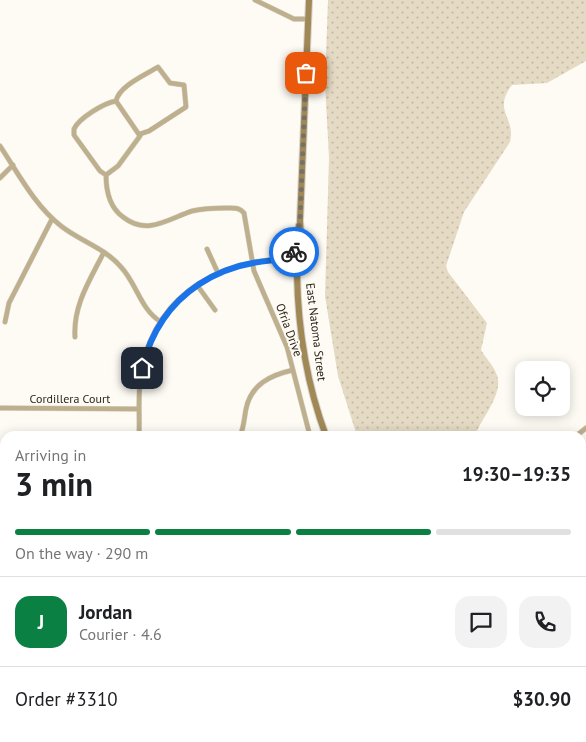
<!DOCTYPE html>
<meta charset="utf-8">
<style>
:root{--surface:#fff;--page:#f2f2f2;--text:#202124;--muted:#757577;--line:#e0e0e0;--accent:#0b8043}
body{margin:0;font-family:"PT Sans",sans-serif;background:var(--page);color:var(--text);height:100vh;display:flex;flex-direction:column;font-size:19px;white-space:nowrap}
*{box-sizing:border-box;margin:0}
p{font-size:16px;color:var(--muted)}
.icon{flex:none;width:28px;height:28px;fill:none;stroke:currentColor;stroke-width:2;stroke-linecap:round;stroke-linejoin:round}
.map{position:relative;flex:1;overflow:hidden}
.panel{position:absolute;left:0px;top:431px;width:586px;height:311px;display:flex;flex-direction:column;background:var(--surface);border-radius:15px 15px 0 0;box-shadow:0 2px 12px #0003}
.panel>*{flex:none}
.fabs{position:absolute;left:515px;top:361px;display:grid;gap:10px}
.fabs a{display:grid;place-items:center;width:55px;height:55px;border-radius:10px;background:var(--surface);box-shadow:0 2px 12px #0003;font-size:25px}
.pin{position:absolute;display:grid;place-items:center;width:42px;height:42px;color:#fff;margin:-21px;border-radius:10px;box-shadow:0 2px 8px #0006}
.courier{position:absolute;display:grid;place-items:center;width:50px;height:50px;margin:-25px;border:4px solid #1a73e8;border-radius:50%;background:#fff;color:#222;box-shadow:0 1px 6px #0007}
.overview em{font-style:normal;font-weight:600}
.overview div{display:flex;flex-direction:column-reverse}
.overview{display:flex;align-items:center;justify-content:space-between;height:85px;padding:0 15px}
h1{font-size:32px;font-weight:600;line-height:38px}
.bar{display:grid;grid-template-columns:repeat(4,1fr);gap:8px 5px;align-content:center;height:60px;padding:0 15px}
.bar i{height:6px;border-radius:4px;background:var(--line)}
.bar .selected{background:var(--accent)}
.bar p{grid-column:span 4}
.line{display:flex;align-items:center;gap:12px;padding:0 15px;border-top:1px solid var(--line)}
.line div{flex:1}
.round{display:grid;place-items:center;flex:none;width:52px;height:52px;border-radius:15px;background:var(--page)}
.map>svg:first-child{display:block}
.grass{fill:url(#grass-dots)}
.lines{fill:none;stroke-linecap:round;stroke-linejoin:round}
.minor-casing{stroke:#d8d5ce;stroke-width:5.5}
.secondary-casing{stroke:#d8d5ce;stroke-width:8}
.minor{stroke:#beaf8d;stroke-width:4.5}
.secondary{stroke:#a08956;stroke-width:6}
.done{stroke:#767167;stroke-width:5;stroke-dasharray:0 9}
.route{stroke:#1a73e8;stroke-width:6}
.labels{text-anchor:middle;stroke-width:4;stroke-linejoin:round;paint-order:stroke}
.street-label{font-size:12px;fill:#2c261a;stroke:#fefbf5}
</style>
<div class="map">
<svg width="586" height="742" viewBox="0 0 586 742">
<defs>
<pattern id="grass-dots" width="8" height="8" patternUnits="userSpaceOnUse" patternTransform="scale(1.25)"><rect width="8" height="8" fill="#e5dac3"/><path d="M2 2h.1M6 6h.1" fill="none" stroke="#c5bba7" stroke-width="1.8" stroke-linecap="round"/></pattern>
</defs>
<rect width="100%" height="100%" fill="#fefbf5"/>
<path class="grass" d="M328,0H586V61L547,83L512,85C492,111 516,117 510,142L464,212L446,266L448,272L487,323L481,350C485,357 493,365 496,373C505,391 484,415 477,431L478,436H357L338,376L325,296L329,158L325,83Z"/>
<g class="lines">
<g class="minor-casing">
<path id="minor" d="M255,0L294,19H308
M140,134L149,131L186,107L184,85L170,83L158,67C145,75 119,86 116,101L140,136L118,166L106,175C106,191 109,207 123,217C147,236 168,219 192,211C204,208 215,208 227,208C234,208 239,207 244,213L254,271L287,347L310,436
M0,146C18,173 35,206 61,226C80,241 105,248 121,267C137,284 140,309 161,322
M106,175L100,171L74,135V129C79,118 104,103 116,101
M0,178L13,165
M207,249L218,273
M197,285L215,310
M5,322L9,303L52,219
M75,337C73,305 90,280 104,252
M0,408L139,409
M139,436C140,413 137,390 142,367C159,291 224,257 297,259
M240,436C244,427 244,419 246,409C251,384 271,375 293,370
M576,436L586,428
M581,478L586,476
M0,570L5,576
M0,639L5,634
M264,738L273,742
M182,742L184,738
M322,742L324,738
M401,742L402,738"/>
</g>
<g class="secondary-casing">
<path id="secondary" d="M309,0L300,221C302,240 297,256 297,274C298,329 307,385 326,436
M297,259L294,254L299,225
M467,738L468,742
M459,742L460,738"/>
</g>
<use href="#minor" class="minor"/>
<use href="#secondary" class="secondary"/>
</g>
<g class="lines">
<path class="done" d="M294,252L300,221L306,73"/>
<path class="route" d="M142,368C161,292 223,257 297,260L294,252"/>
</g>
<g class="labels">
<g class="street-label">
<text transform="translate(289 330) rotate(70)" y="4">Ofria Drive</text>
<text transform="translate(316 332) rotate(83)" y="4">East Natoma Street</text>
<text x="70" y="403">Cordillera Court</text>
</g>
</g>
</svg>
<div class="fabs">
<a><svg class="icon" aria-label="locate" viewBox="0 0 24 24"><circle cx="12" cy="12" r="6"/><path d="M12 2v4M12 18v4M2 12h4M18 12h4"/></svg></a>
</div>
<div class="pin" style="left:306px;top:73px;background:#ea580c"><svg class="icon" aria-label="bag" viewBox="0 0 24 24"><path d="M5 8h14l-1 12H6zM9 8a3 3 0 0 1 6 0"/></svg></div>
<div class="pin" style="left:142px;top:368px;background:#1f2937"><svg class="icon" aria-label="home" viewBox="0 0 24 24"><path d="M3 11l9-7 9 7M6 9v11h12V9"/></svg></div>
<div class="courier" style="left:294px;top:252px"><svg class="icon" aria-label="bike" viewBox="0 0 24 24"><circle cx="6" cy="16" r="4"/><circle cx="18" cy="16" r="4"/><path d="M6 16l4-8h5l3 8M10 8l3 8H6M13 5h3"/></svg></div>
<section class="panel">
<div class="overview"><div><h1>3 min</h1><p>Arriving in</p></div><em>19:30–19:35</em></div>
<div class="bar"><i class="selected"></i><i class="selected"></i><i class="selected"></i><i></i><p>On the way · 290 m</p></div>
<div class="line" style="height:90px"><b class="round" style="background:var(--accent);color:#fff">J</b><div><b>Jordan</b><p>Courier · 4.6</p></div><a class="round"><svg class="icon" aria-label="chat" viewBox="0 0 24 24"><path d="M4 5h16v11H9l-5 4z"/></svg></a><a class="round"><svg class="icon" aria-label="phone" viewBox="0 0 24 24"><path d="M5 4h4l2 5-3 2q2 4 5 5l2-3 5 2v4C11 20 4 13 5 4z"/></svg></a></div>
<div class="line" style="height:65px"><div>Order #3310</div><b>$30.90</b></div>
</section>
</div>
